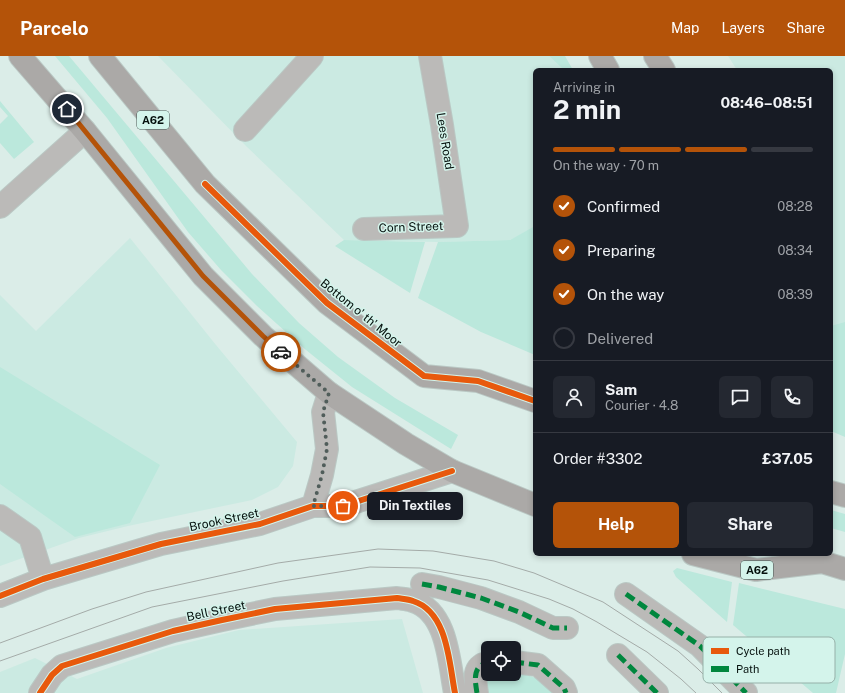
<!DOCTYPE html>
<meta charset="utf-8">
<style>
:root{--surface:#171b24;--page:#242831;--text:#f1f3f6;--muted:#9ea1a6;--line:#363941;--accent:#b45309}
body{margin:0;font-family:"Public Sans",sans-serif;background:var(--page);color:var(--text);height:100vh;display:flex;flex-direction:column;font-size:15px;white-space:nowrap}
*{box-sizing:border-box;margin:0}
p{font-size:13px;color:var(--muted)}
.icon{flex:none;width:22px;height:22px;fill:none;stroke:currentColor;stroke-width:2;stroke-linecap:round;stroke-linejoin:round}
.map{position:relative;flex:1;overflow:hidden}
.drawer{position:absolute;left:533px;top:12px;width:300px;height:488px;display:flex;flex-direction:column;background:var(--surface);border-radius:6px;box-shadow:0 2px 6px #0003}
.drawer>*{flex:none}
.controls{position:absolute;left:481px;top:585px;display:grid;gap:8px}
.controls a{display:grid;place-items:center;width:40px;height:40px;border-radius:6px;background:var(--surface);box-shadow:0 2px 6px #0003;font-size:20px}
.pin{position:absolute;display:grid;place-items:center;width:34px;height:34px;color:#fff;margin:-17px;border:2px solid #fff;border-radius:50%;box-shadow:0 1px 4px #0007}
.courier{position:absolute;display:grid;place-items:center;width:40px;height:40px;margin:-20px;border:3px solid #b45309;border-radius:50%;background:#fff;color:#222;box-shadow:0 1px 5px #0007}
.bubble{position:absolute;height:28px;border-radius:6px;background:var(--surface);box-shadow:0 2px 6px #0003;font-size:13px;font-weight:700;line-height:28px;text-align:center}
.overview em{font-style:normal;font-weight:700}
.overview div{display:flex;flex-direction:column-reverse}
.overview{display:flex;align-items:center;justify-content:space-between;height:68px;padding:0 20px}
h1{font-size:26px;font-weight:700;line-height:30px}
.bar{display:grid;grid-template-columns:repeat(4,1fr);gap:6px 4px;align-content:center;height:48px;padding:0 20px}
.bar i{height:5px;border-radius:3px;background:var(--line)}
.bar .selected{background:var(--accent)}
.bar p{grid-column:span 4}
.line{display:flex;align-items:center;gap:10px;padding:0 20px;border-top:1px solid var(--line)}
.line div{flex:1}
.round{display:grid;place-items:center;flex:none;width:42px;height:42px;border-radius:6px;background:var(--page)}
ol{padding:0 20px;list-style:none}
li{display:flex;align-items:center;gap:12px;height:44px}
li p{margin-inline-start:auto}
li .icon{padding:4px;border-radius:50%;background:var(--accent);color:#fff;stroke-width:4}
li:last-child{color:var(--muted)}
li i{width:22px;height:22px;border:2px solid var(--line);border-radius:50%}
.action{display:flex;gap:8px;margin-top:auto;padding:8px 20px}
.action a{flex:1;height:46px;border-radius:6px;background:var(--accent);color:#fff;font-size:16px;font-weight:700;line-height:46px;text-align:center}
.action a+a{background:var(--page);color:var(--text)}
header{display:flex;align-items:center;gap:24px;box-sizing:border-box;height:56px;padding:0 20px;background:var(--accent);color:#fff}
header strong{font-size:19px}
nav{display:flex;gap:22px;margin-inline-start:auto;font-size:14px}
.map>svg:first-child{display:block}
.built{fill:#cbeae2}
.green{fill:#bbe8dc}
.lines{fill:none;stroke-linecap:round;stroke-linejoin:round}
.street-casing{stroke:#bac8c4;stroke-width:24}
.primary-casing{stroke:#bac8c4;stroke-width:24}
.street{stroke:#bbbab8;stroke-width:22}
.primary{stroke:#aba9a7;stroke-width:22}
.tram{stroke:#a4aba8;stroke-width:1}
.quiet{stroke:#00873e;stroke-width:5;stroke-dasharray:10 5;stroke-linecap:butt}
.cycleway-casing{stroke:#d4f4eb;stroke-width:8}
.cycleway{stroke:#e8590c;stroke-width:6}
.done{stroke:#505d5a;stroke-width:4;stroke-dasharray:0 7.2}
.route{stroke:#b45309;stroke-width:5}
.labels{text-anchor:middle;stroke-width:3;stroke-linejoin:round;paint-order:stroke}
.shield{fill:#d4f4eb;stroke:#435450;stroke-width:1}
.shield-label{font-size:11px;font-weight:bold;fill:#05100d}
.street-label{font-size:12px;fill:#05100d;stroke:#d4f4eb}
.key{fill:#d4f4eb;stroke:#96b0a8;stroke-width:1}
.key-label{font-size:11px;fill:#05100d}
</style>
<header>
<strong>Parcelo</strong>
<nav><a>Map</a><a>Layers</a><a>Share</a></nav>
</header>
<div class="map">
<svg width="845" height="637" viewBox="0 0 845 637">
<rect width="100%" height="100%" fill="#dbede8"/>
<path class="built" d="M158,0H549L564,14H535V171L510,184L438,186L344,184L246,90Z
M728,0H845V269L831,272V14H737Z
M130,182L216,289L297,386L293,410L278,431L252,444L128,470L79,482L0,510V239L36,275Z
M402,563L423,637H0V616L35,602L77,623L166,592L239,574Z"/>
<path class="green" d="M55,0H69L252,218L299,267L338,301L395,342L458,379L451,393L352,331L306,294L257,250L221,214L188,176L107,62Z
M549,0H565L573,14H564Z
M0,45L34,86L14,103L0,87V68L8,60L0,51Z
M535,170V299L481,276L418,242L438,186L510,184Z
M344,184L425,186L410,237L335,190Z
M845,266V381L831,375V270Z
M0,311L160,409L130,467L75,481L0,428Z
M831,454L845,458V476L831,472Z
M677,512L732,526L727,566L676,521L673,515Z
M739,527L845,553V598L836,637H813L733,569Z
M514,615L536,622L558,637H488L485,617L514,618Z"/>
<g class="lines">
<g class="street-casing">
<path id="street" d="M245,74L312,0
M0,151L85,75
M364,173L457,170L442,69L430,0
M313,450L322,419L327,393L323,356L329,337
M0,460L30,481L43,523
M422,528L439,531L481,542L519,556L553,572H567
M626,538L700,590L746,637
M0,540L43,523L161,488L260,468L313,450H343L452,415
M618,599L657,637
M514,606L538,609L564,632L566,637
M40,637L52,619L62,610L173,575L222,564L275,553L397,542C403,543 408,543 413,545C448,556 449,607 455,637
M477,637C475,625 472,609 488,607"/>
</g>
<g class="primary-casing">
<path id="primary" d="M20,0L85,75L203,220L263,280L329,337L406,388L452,415L535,449
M100,0L205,128L327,247L424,320L478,325L535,345
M600,0L608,14
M655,0L664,14
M831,436L845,440
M693,498L756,514L822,506L845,513"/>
</g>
<use href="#street" class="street"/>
<use href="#primary" class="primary"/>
<path class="tram" d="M0,587L92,553L146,536L278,507L378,493L433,495L494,505L534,517L603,546L678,595L698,613L722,637
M0,605L152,551L283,525L370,511L420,512L488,524L549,543L573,553L597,566L647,596L681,623L696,637"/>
<path class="quiet" d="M422,528L439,531L481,542L519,556L553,572H567
M626,538L700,590L746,637
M618,599L657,637
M514,606L538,609L564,632L566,637
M477,637C475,625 472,609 488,607"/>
<g class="cycleway-casing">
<path id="cycleway" d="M205,128L327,247L424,320L478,325L535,345
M0,540L43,523L161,488L260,468L313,450H343L452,415
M40,637L52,619L62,610L173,575L222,564L275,553L397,542C403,543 408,543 413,545C448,556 449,607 455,637"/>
</g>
<use href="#cycleway" class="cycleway"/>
</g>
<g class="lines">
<path class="done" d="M281,296L329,337L323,356L327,393L322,419L313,450H343"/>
<path class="route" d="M67,53L203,220L263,280L281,296"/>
</g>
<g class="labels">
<g class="shield">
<rect x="137" y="55" width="32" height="18" rx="3"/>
<rect x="741" y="505" width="32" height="18" rx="3"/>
</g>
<g class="shield-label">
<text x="153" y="68">A62</text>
<text x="757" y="518">A62</text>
</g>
<g class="street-label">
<text transform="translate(445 85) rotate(81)" y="4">Lees Road</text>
<text transform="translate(411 171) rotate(-2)" y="4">Corn Street</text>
<text transform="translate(361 257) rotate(39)" y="4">Bottom o' th' Moor</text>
<text transform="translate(224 464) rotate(-12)" y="4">Brook Street</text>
<text transform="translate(216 555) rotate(-12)" y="4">Bell Street</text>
</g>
</g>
<rect x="703" y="581" width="132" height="46" rx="6" class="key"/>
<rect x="711" y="592" width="18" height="6" fill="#e8590c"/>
<rect x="711" y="610" width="18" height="6" fill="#00873e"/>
<g class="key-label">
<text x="736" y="599">Cycle path</text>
<text x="736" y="617">Path</text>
</g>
</svg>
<div class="controls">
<a><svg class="icon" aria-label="locate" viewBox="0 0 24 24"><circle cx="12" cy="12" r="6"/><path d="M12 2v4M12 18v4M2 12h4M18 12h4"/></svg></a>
</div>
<div class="pin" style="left:343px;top:450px;background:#ea580c"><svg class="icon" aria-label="bag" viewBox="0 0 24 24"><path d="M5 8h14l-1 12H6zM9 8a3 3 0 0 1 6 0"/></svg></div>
<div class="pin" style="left:67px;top:53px;background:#1f2937"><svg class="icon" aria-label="home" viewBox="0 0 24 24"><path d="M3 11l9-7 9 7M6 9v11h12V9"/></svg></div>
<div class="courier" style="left:281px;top:296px"><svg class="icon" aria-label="car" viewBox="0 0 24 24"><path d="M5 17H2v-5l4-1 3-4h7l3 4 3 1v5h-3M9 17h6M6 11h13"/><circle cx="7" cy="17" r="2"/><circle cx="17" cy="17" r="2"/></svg></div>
<div class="bubble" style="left:367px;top:436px;width:96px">Din Textiles</div>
<section class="drawer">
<div class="overview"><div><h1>2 min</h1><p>Arriving in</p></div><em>08:46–08:51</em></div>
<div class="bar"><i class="selected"></i><i class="selected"></i><i class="selected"></i><i></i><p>On the way · 70 m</p></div>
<ol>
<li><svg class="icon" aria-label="check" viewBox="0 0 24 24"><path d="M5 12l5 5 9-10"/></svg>Confirmed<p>08:28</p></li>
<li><svg class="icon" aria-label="check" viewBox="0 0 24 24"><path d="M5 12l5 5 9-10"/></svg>Preparing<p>08:34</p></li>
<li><svg class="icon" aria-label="check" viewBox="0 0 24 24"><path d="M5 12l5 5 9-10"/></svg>On the way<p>08:39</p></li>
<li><i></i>Delivered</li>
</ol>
<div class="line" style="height:72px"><a class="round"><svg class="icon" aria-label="person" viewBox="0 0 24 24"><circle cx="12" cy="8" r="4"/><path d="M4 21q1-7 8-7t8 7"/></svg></a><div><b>Sam</b><p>Courier · 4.8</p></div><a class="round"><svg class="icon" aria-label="chat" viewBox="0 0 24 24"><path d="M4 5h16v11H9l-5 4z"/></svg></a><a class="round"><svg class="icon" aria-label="phone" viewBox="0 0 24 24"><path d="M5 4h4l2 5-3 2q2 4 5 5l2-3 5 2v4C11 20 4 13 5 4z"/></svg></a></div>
<div class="line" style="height:52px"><div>Order #3302</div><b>£37.05</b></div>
<div class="action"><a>Help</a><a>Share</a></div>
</section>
</div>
